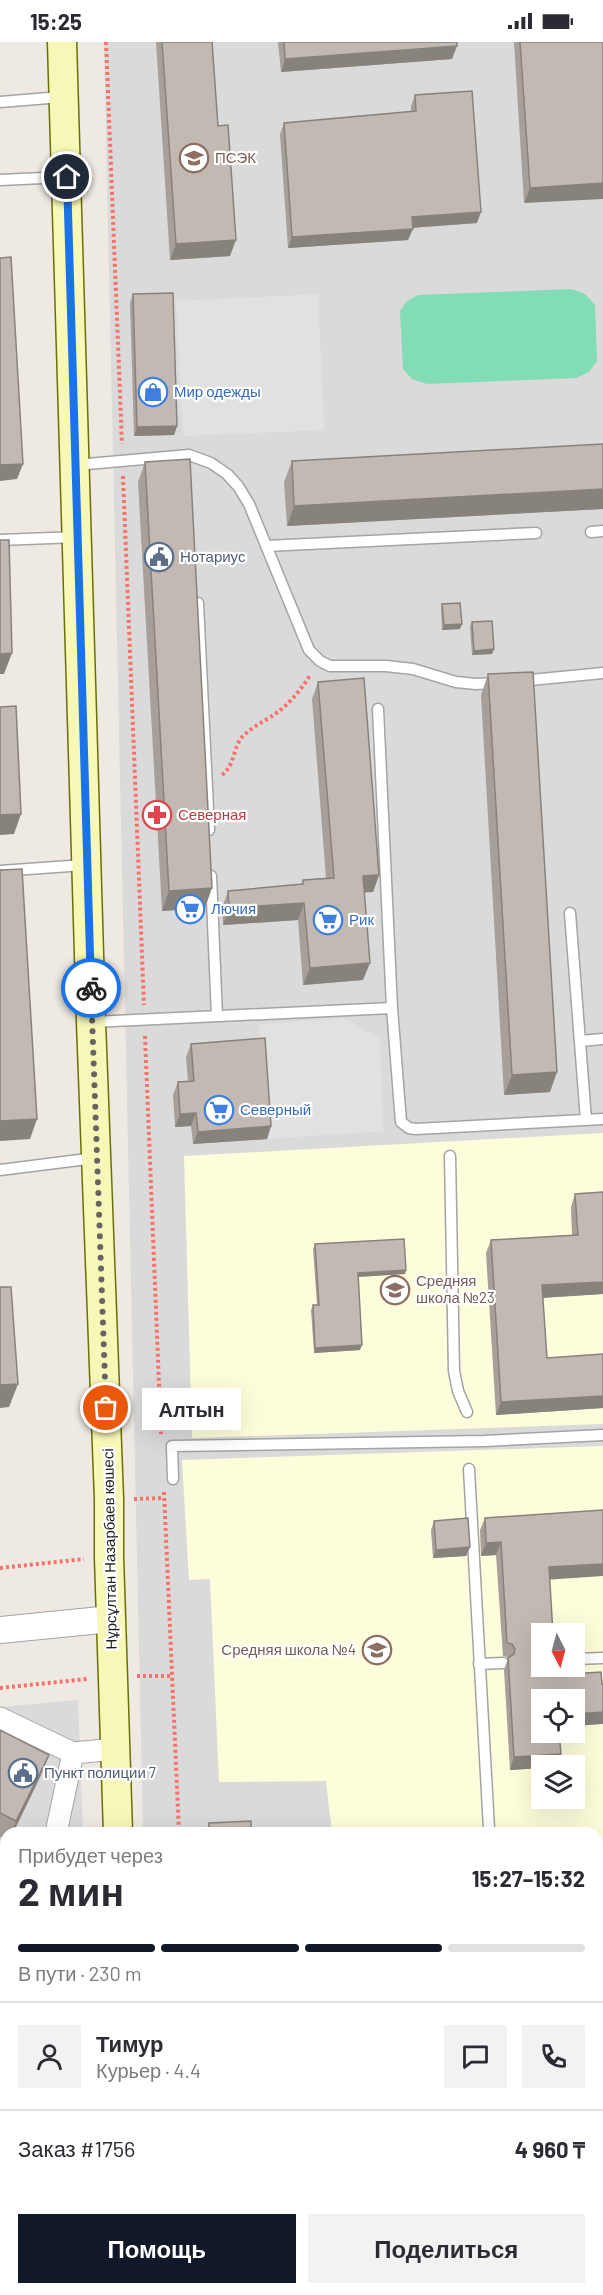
<!DOCTYPE html>
<html lang="ru">
<meta charset="utf-8">
<style>
:root{--surface:#fff;--page:#f2f2f3;--text:#2b2b33;--muted:#7c7c81;--line:#e1e1e2;--accent:#111827}
body{margin:0;font-family:Barlow,sans-serif;background:var(--page);color:var(--text);height:100vh;display:flex;flex-direction:column;font-size:22px;white-space:nowrap}
*{box-sizing:border-box;margin:0}
p{font-size:20px;color:var(--muted)}
.icon{flex:none;width:33px;height:33px;fill:none;stroke:currentColor;stroke-width:2;stroke-linecap:round;stroke-linejoin:round}
.map{position:relative;flex:1;overflow:hidden}
.details{position:absolute;left:0px;top:1785px;width:603px;height:468px;display:flex;flex-direction:column;background:var(--surface);border-radius:18px 18px 0 0;box-shadow:0 6px 24px #0002}
.details>*{flex:none}
.needle{width:39px;rotate:174deg}
.fabs{position:absolute;left:531px;top:1581px;display:grid;gap:12px}
.fabs a{display:grid;place-items:center;width:54px;height:54px;border-radius:0px;background:var(--surface);box-shadow:0 6px 24px #0002;font-size:30px}
.pin{position:absolute;display:grid;place-items:center;width:51px;height:51px;color:#fff;margin:-26px;border:3px solid #fff;border-radius:50%;box-shadow:0 2px 6px #0007}
.courier{position:absolute;display:grid;place-items:center;width:60px;height:60px;margin:-30px;border:4px solid #1a73e8;border-radius:50%;background:#fff;color:#222;box-shadow:0 2px 8px #0007}
.bubble{position:absolute;height:42px;border-radius:0px;background:var(--surface);box-shadow:0 6px 24px #0002;font-size:20px;font-weight:700;line-height:42px;text-align:center}
.overview em{font-style:normal;font-weight:700}
.overview div{display:flex;flex-direction:column-reverse}
.overview{display:flex;align-items:center;justify-content:space-between;height:102px;padding:0 18px}
h1{font-size:39px;font-weight:700;line-height:45px}
.bar{display:grid;grid-template-columns:repeat(4,1fr);gap:9px 6px;align-content:center;height:72px;padding:0 18px}
.bar i{height:8px;border-radius:4px;background:var(--line)}
.bar .current{background:var(--accent)}
.bar p{grid-column:span 4}
.line{display:flex;align-items:center;gap:15px;padding:0 18px;border-top:2px solid var(--line)}
.line div{flex:1}
.round{display:grid;place-items:center;flex:none;width:63px;height:63px;border-radius:0px;background:var(--page)}
.cta{display:flex;gap:12px;margin-top:auto;padding:12px 18px}
.cta a{flex:1;height:69px;border-radius:0px;background:var(--accent);color:#fff;font-size:24px;font-weight:700;line-height:69px;text-align:center}
.cta a+a{background:var(--page);color:var(--text)}
.status{display:flex;justify-content:space-between;align-items:center;height:42px;padding:0 30px;background:var(--surface);direction:ltr}
.status svg{height:16px;fill:currentColor}
.map>svg:first-child{display:block}
.residential{fill:#dbdada;fill-rule:evenodd}
.education{fill:#fefddb;fill-rule:evenodd}
.pitch{fill:#82dcb5}
.parking{fill:#e1e1e1}
.lines{fill:none;stroke-linecap:round;stroke-linejoin:round}
.service-casing{stroke:#a4a4a4;stroke-width:13}
.minor-casing{stroke:#a4a4a4;stroke-width:23}
.tertiary-casing{stroke:#a4a4a4;stroke-width:28}
.secondary-casing{stroke:#697007;stroke-width:31}
.path{stroke:#f6736b;stroke-width:4;stroke-dasharray:3 3;stroke-linecap:butt}
.service{stroke:#fff;stroke-width:10}
.minor{stroke:#fff;stroke-width:21}
.tertiary{stroke:#fff;stroke-width:26}
.secondary{stroke:#f7f8b7;stroke-width:28}
.wall{fill:#a79f99}
.shaded-wall{fill:#88827d}
.building{fill:#c2b9b2;stroke:#88827d;stroke-width:1.5}
.done{stroke:#666462;stroke-width:6;stroke-dasharray:0 10.8}
.route{stroke:#1a73e8;stroke-width:8}
.labels{text-anchor:middle;stroke-width:4.5;stroke-linejoin:round;paint-order:stroke}
.education-label{font-size:15px;fill:#785e54;stroke:#fff;text-anchor:start}
.shop-label{font-size:15px;fill:#366cbe;stroke:#fff;text-anchor:start}
.service-label{font-size:15px;fill:#4e5e75;stroke:#fff;text-anchor:start}
.health-label{font-size:15px;fill:#be3a42;stroke:#fff;text-anchor:start}
.street-label{font-size:15px;fill:#1d1d1d;stroke:#fff}
</style>
<div class="status"><b>15:25</b><svg viewBox="0 0 49 12"><path d="M0 12V9h3v3zM5 12V6h3v6zM10 12V3h3v9zM15 12V0h3v12zM26 1h20v11H26zM47 4h2v5h-2z"/></svg></div>
<div class="map">
<svg width="603" height="2253" viewBox="0 0 603 2253">
<rect width="100%" height="100%" fill="#eee9e2"/>
<path class="residential" d="M104,0H603V2253H331L328,2247H597V1791H143ZM542,1592H574V1624H542ZM542,1658H574V1690H542ZM542,1724H574V1756H542Z
M78,1658L83,1791H6V2247H98V2253H0V1665Z
M177,2247H217L220,2253H177Z"/>
<path class="education" d="M603,1091V1382L192,1396L184,1114Z
M603,1404V1806H597V1791H332L326,1739L219,1740L210,1537L189,1538L182,1418ZM542,1592H574V1624H542ZM542,1658H574V1690H542ZM542,1724H574V1756H542Z"/>
<path class="pitch" d="M571,247L585,252L595,263L597,319L589,330L576,336L427,342L412,337L403,327L400,269L407,259L418,253Z"/>
<path class="parking" d="M318,252L324,388L183,394L176,259Z
M345,976L380,997L383,1089L267,1097L259,982Z"/>
<g class="lines">
<g class="service-casing">
<path id="service" d="M0,60L61,55
M0,138L64,135
M76,423L189,413L211,421L227,432L238,444L249,462L309,608L320,619L330,624H386L413,627L456,640L476,642L498,641
M591,490L603,489
M0,498L77,495
M266,504L536,491
M198,561L209,788
M520,639L603,631
M378,667L392,966L401,1080L409,1086L416,1087L603,1077
M0,829L84,823
M211,834L217,974
M570,871L586,1078
M93,980L392,966
M580,999L603,997
M450,1114L454,1329L458,1349L467,1370
M0,1128L95,1116
M469,1427L489,1787
M173,1437L172,1404L484,1399L603,1393
M574,1617L603,1616
M479,1622L503,1621
M597,1929H603
M597,2066L603,2069
M0,2232H6"/>
</g>
<g class="minor-casing">
<path id="minor" d="M0,1676L73,1711
M56,1791L73,1711L116,1707
M0,1858L6,1860"/>
</g>
<g class="tertiary-casing">
<path id="tertiary" d="M0,1588L111,1577"/>
</g>
<g class="secondary-casing">
<path id="secondary" d="M62,0L91,980L109,1457V1515L118,1791
M132,2247V2253
M255,2247L257,2253"/>
</g>
<path class="path" d="M106,0L122,402
M123,434L144,963
M222,733C236,722 232,706 243,694C253,684 267,678 278,670C291,660 302,646 311,632
M145,994L161,1392
M164,1450L179,1791
M134,1457L164,1456
M0,1526L84,1517
M137,1634H172
M0,1646L87,1637
M297,2247L300,2253"/>
<use href="#service" class="service"/>
<use href="#minor" class="minor"/>
<use href="#tertiary" class="tertiary"/>
<use href="#secondary" class="secondary"/>
</g>
<path class="wall" d="M156,0H212L218,84L230,214L170,218Z
M278,0H457L452,17L281,30Z
M514,0H603L524,161Z
M415,53L477,181L412,186L408,198L288,206L280,92L284,81L411,70V64Z
M133,252L177,384L174,393L134,394L130,261Z
M603,402V467L287,484L284,440L292,419Z
M145,420L205,866L162,869L138,440Z
M442,562L460,587L442,588L441,567Z
M472,580L494,607L492,612L472,613L470,585Z
M488,632L550,1050L504,1053L481,653Z
M318,640L379,833L373,850H364L363,938L303,943L298,878L223,883L222,866L228,849L301,843L303,838L326,836L312,657Z
M191,1002L271,1084L267,1097L193,1102L191,1084L175,1085L173,1053L178,1040L188,1039L186,1015Z
M575,1152L603,1252L543,1256L547,1316L603,1312V1366L496,1373L486,1211L491,1198L572,1193L571,1165Z
M315,1202L406,1228L405,1232L358,1235L360,1308L314,1311L311,1268L313,1263H317L313,1207Z
M485,1476L550,1538L542,1658L561,1712L557,1724H542V1726L510,1728L504,1628L508,1616L507,1615L503,1614L496,1513L481,1514L480,1488Z
M434,1479L470,1505L466,1514L433,1516L431,1488Z
M0,1688L41,1733L13,1791H6V1798L0,1795Z
M209,1781L251,1791H205Z"/>
<path class="shaded-wall" d="M457,4L452,17L281,30L285,17Z
M603,141V157L524,161L530,146Z
M481,170L477,181L408,186L412,175Z
M413,187L408,198L288,206L292,195Z
M236,198L230,214L170,218L176,202Z
M177,384L174,393L134,394L137,385Z
M23,422L17,437L0,439V423Z
M603,447V467L287,484L294,464Z
M462,582L460,587L442,588L444,583Z
M494,607L492,612L472,613L474,609Z
M12,611L4,632H0V612Z
M21,772L14,792L0,793V773Z
M379,833L373,850L356,851L363,834Z
M212,846L205,866L162,869L169,849Z
M304,861L298,878L223,883L229,866Z
M370,921L363,938L303,943L310,926Z
M557,1030L550,1050L504,1053L512,1033Z
M196,1071L191,1084L175,1085L180,1072Z
M37,1077L30,1097L0,1099V1079Z
M271,1084L267,1097L193,1102L198,1090Z
M406,1228L405,1232L356,1235L358,1231Z
M603,1240V1252L537,1256L542,1243Z
M362,1303L360,1308L314,1311L315,1306Z
M18,1342L9,1365L0,1366V1343Z
M603,1354V1366L496,1373L501,1360Z
M501,1500L496,1513L481,1514L486,1501Z
M470,1505L466,1514L433,1516L436,1508Z
M603,1522V1534L544,1538L549,1525Z
M603,1670V1682L574,1684V1672Z
M561,1712L557,1724H542V1726L510,1728L514,1715Z
M49,1713L41,1733L13,1791H12L16,1779Z
M597,1887H603V1910H597Z
M0,2177H6V2181L0,2182Z
M597,2223H603V2243L597,2244Z
M346,2247H502L344,2253Z"/>
<path class="building" d="M162,0H212L218,84L228,83L236,198L176,202Z
M284,0H457V4L285,17Z
M520,0H603V141L530,146Z
M472,49L481,170L412,175L413,187L292,195L284,81L416,69L415,53Z
M11,215L23,422L0,423V216Z
M173,251L177,384L137,385L133,252Z
M603,402V447L294,464L292,419Z
M190,417L212,846L169,849L145,420Z
M0,498H9L12,611L0,612Z
M460,561L462,582L444,583L442,562Z
M492,579L494,607L474,609L472,580Z
M533,630L557,1030L512,1033L488,632Z
M364,636L379,833L363,834L370,921L310,926L304,861L229,866L228,849L303,842V838L334,836L318,640Z
M16,664L21,772L0,773V665Z
M22,827L37,1077L0,1079V828Z
M265,996L271,1084L198,1090L196,1071L180,1072L178,1040L194,1039L191,1002Z
M603,1150V1240L542,1243L547,1316L603,1312V1354L501,1360L491,1198L578,1193L575,1152Z
M404,1197L406,1228L358,1231L362,1303L315,1306L313,1263H319L315,1202Z
M0,1245H11L18,1342L0,1343Z
M603,1468V1522L549,1525L553,1592H542V1624H555L556,1633L601,1630L602,1642H603V1670L574,1672V1658H542V1690H559L561,1712L514,1715L508,1616L514,1612L515,1607L512,1602L507,1601L501,1500L486,1501L485,1476Z
M468,1476L470,1505L436,1508L434,1479Z
M0,1688L49,1713L16,1779L0,1771Z
M251,1779V1791H209V1781Z
M597,1836H603V1887H597Z
M0,1901H6V2177H0Z
M603,2179V2223H597V2180Z"/>
<g class="lines">
<path class="done" d="M91,946L106,1366"/>
<path class="route" d="M67,135L91,946"/>
</g>
<defs>
<g id="university-ring" transform="scale(1.5)"><circle r="9.5" fill="#fff" stroke="#8d6e63" stroke-width="1.5"/><path d="M0-5L7-2L0 1L-7-2ZM-4 1L0 2.5L4 1V4Q0 6-4 4Z" fill="#8d6e63"/></g>
<g id="shop-ring" transform="scale(1.5)"><circle r="9.5" fill="#fff" stroke="#3f7fe0" stroke-width="1.5"/><path d="M-5-2.5h2.3a2.7 3.5 0 0 1 5.4 0H5L5.5 6h-11ZM-1.5-2.5h3a1.5 2.3 0 0 0-3 0Z" fill="#3f7fe0"/></g>
<g id="civic-ring" transform="scale(1.5)"><circle r="9.5" fill="#fff" stroke="#5c6f8a" stroke-width="1.5"/><path d="M-.6-6.5H3V-4.5H.6V-3L4-1V1h2V6H-6V1h2V-1L-.6-3ZM-1.2 2.5V6h2.4V2.5Z" fill="#5c6f8a"/></g>
<g id="pharmacy-ring" transform="scale(1.5)"><circle r="9.5" fill="#fff" stroke="#e0444e" stroke-width="1.5"/><path d="M-2-6h4v4h4v4h-4v4h-4v-4h-4v-4h4Z" fill="#e0444e"/></g>
<g id="supermarket-ring" transform="scale(1.5)"><circle r="9.5" fill="#fff" stroke="#3f7fe0" stroke-width="1.5"/><path d="M-6-5.5h2.5l.6 2H6L4.5 2H-2.5L-4.4-4H-6ZM-1.5 3.2a1.3 1.3 0 1 0 .1 0ZM3 3.2a1.3 1.3 0 1 0 .1 0Z" fill="#3f7fe0"/></g>
<g id="school-ring" transform="scale(1.5)"><circle r="9.5" fill="#fff" stroke="#8d6e63" stroke-width="1.5"/><path d="M0-5L7-2L0 1L-7-2ZM-4 1L0 2.5L4 1V4Q0 6-4 4Z" fill="#8d6e63"/></g>
</defs>
<g fill-rule="evenodd">
<use href="#university-ring" x="194" y="116"/>
<use href="#shop-ring" x="153" y="350"/>
<use href="#civic-ring" x="159" y="515"/>
<use href="#pharmacy-ring" x="157" y="773"/>
<use href="#supermarket-ring" x="190" y="867"/>
<use href="#supermarket-ring" x="328" y="878"/>
<use href="#supermarket-ring" x="219" y="1068"/>
<use href="#school-ring" x="395" y="1248"/>
<use href="#school-ring" x="377" y="1608"/>
<use href="#civic-ring" x="23" y="1731"/>
</g>
<g class="labels">
<g class="education-label">
<text x="215" y="121">ПСЭК</text>
<text x="416" y="1244">Средняя<tspan x="416" dy="17">школа №23</tspan></text>
<text x="356" y="1613" text-anchor="end">Средняя школа №4</text>
</g>
<g class="shop-label">
<text x="174" y="355">Мир одежды</text>
<text x="211" y="872">Лючия</text>
<text x="349" y="883">Рик</text>
<text x="240" y="1073">Северный</text>
</g>
<g class="service-label">
<text x="180" y="520">Нотариус</text>
<text x="44" y="1736">Пункт полиции 7</text>
</g>
<g class="health-label">
<text x="178" y="778">Северная</text>
</g>
<g class="street-label">
<text transform="translate(110 1507) rotate(-91)" y="5">Нұрсұлтан Назарбаев көшесі</text>
</g>
</g>
</svg>
<div class="fabs">
<a><svg class="needle" viewBox="-14 -14 28 28"><path d="M0-13l5 13h-10z" fill="#e53935"/><path d="M0 13l5-13h-10z" fill="#7c7c81"/></svg></a>
<a><svg class="icon" aria-label="locate" viewBox="0 0 24 24"><circle cx="12" cy="12" r="6"/><path d="M12 2v4M12 18v4M2 12h4M18 12h4"/></svg></a>
<a><svg class="icon" aria-label="layers" viewBox="0 0 24 24"><path d="M12 4l9 5-9 5-9-5zM3 14l9 5 9-5"/></svg></a>
</div>
<div class="pin" style="left:106px;top:1366px;background:#ea580c"><svg class="icon" aria-label="bag" viewBox="0 0 24 24"><path d="M5 8h14l-1 12H6zM9 8a3 3 0 0 1 6 0"/></svg></div>
<div class="pin" style="left:67px;top:135px;background:#1f2937"><svg class="icon" aria-label="home" viewBox="0 0 24 24"><path d="M3 11l9-7 9 7M6 9v11h12V9"/></svg></div>
<div class="courier" style="left:91px;top:946px"><svg class="icon" aria-label="bike" viewBox="0 0 24 24"><circle cx="6" cy="16" r="4"/><circle cx="18" cy="16" r="4"/><path d="M6 16l4-8h5l3 8M10 8l3 8H6M13 5h3"/></svg></div>
<div class="bubble" style="left:142px;top:1346px;width:99px">Алтын</div>
<section class="details">
<div class="overview"><div><h1>2 мин</h1><p>Прибудет через</p></div><em>15:27–15:32</em></div>
<div class="bar"><i class="current"></i><i class="current"></i><i class="current"></i><i></i><p>В пути · 230 m</p></div>
<div class="line" style="height:108px"><a class="round"><svg class="icon" aria-label="person" viewBox="0 0 24 24"><circle cx="12" cy="8" r="4"/><path d="M4 21q1-7 8-7t8 7"/></svg></a><div><b>Тимур</b><p>Курьер · 4.4</p></div><a class="round"><svg class="icon" aria-label="chat" viewBox="0 0 24 24"><path d="M4 5h16v11H9l-5 4z"/></svg></a><a class="round"><svg class="icon" aria-label="phone" viewBox="0 0 24 24"><path d="M5 4h4l2 5-3 2q2 4 5 5l2-3 5 2v4C11 20 4 13 5 4z"/></svg></a></div>
<div class="line" style="height:78px"><div>Заказ #1756</div><b>4 960 ₸</b></div>
<div class="cta"><a>Помощь</a><a>Поделиться</a></div>
</section>
</div>
